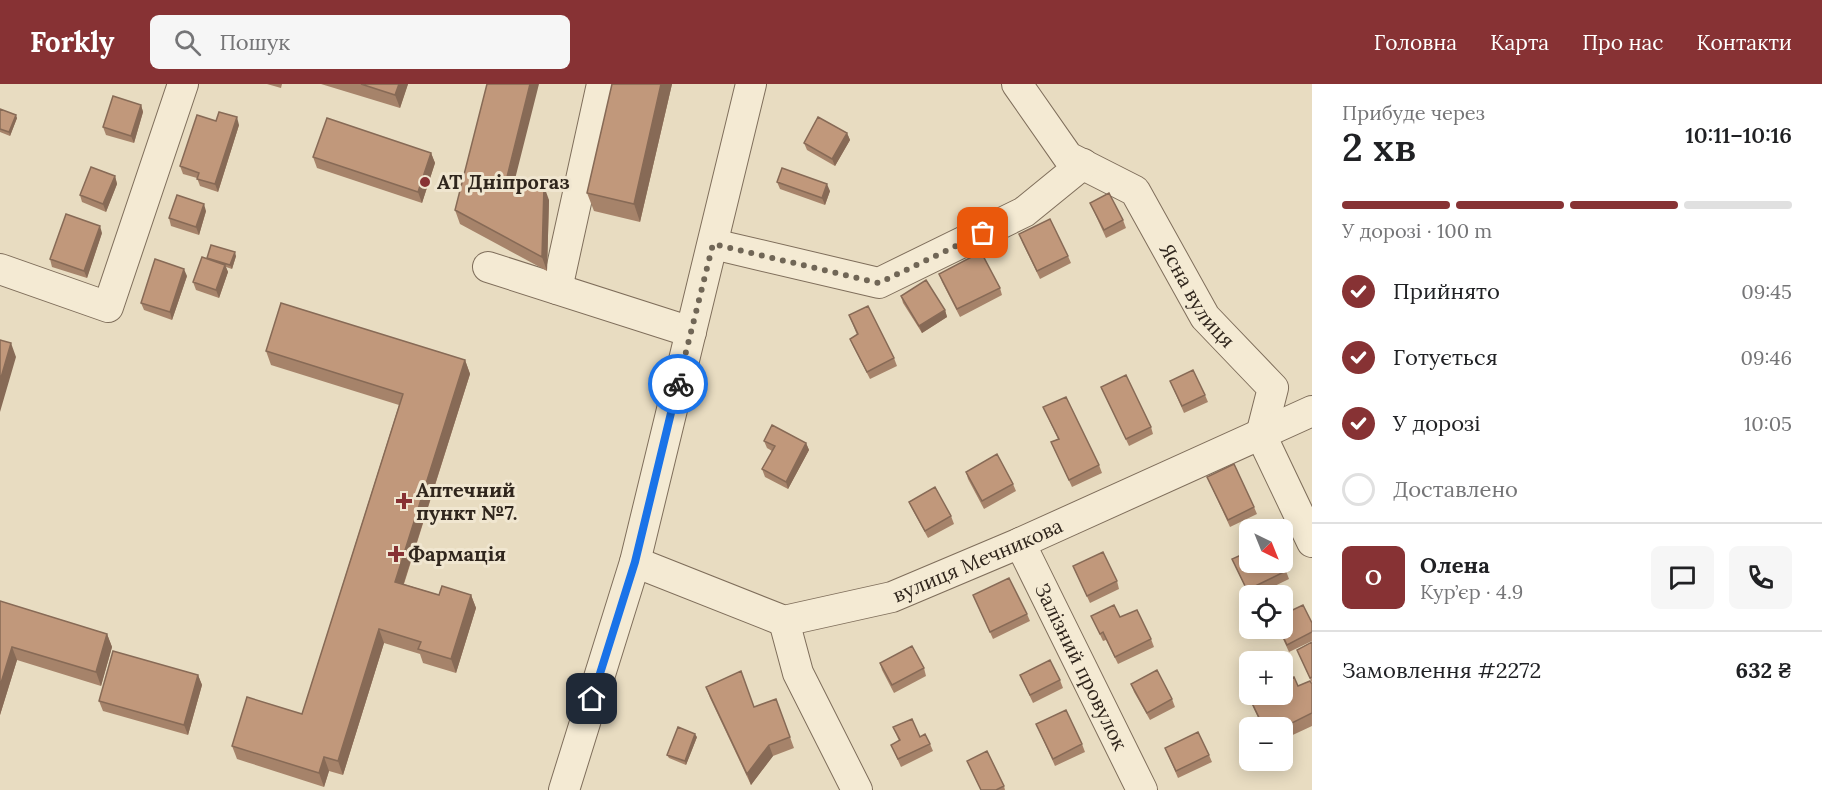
<!DOCTYPE html>
<html lang="uk">
<meta charset="utf-8">
<style>
:root{--surface:#fff;--page:#f6f6f6;--text:#202124;--muted:#757577;--line:#e0e0e0;--accent:#873234}
body{margin:0;font-family:Lora,serif;background:var(--page);color:var(--text);height:100vh;display:flex;flex-direction:column;font-size:22px;white-space:nowrap}
*{box-sizing:border-box;margin:0}
p{font-size:20px;color:var(--muted)}
.icon{flex:none;width:33px;height:33px;fill:none;stroke:currentColor;stroke-width:2;stroke-linecap:round;stroke-linejoin:round}
.map{position:relative;flex:1;overflow:hidden}
.details{display:flex;flex-direction:column;background:var(--surface);width:510px}
.details>*{flex:none}
.needle{width:39px;rotate:137deg}
.buttons{position:absolute;left:1239px;top:435px;display:grid;gap:12px}
.buttons a{display:grid;place-items:center;width:54px;height:54px;border-radius:9px;background:var(--surface);box-shadow:0 3px 15px #0003;font-size:30px}
.pin{position:absolute;display:grid;place-items:center;width:51px;height:51px;color:#fff;margin:-26px;border-radius:12px;box-shadow:0 3px 9px #0006}
.courier{position:absolute;display:grid;place-items:center;width:60px;height:60px;margin:-30px;border:4px solid #1a73e8;border-radius:50%;background:#fff;color:#222;box-shadow:0 2px 8px #0007}
.headline em{font-style:normal;font-weight:600}
.headline div{display:flex;flex-direction:column-reverse}
.headline{display:flex;align-items:center;justify-content:space-between;height:102px;padding:0 30px}
h1{font-size:39px;font-weight:600;line-height:45px}
.bar{display:grid;grid-template-columns:repeat(4,1fr);gap:9px 6px;align-content:center;height:72px;padding:0 30px}
.bar i{height:8px;border-radius:4px;background:var(--line)}
.bar .current{background:var(--accent)}
.bar p{grid-column:span 4}
.line{display:flex;align-items:center;gap:15px;padding:0 30px;border-top:2px solid var(--line)}
.line div{flex:1}
.round{display:grid;place-items:center;flex:none;width:63px;height:63px;border-radius:9px;background:var(--page)}
ol{padding:0 30px;list-style:none}
li{display:flex;align-items:center;gap:18px;height:66px}
li p{margin-inline-start:auto}
li .icon{padding:6px;border-radius:50%;background:var(--accent);color:#fff;stroke-width:4}
li:last-child{color:var(--muted)}
li i{width:33px;height:33px;border:3px solid var(--line);border-radius:50%}
header{display:flex;align-items:center;gap:36px;box-sizing:border-box;height:84px;padding:0 30px;background:var(--accent);color:#fff}
header strong{font-size:28px}
nav{display:flex;gap:33px;margin-inline-start:auto;font-size:21px}
.search{width:420px;height:54px;background:var(--page);display:flex;align-items:center;gap:15px;box-sizing:border-box;padding:0 21px;border-radius:9px;color:var(--muted);font-size:22px}
main{display:flex;flex:1;min-height:0}
.map>svg:first-child{display:block}
.lines{fill:none;stroke-linecap:round;stroke-linejoin:round}
.minor-casing{stroke:#7f6e5b;stroke-width:32}
.minor{stroke:#f4ead3;stroke-width:30}
.wall{fill:#a6836a}
.shaded-wall{fill:#876a56}
.building{fill:#c1987b;stroke:#876a56;stroke-width:1.5}
.done{stroke:#706656;stroke-width:6;stroke-dasharray:0 10.8}
.route{stroke:#1a73e8;stroke-width:8}
.poi-dot{fill:#873234;stroke:#f0e6d0;stroke-width:2}
.labels{text-anchor:middle;stroke-width:6;stroke-linejoin:round;paint-order:stroke}
.poi-label{font-size:20px;font-weight:bold;fill:#30261d;stroke:#f0e6d0;text-anchor:start}
.street-label{font-size:20px;fill:#30261d;stroke:#f0e6d0}
</style>
<header>
<strong>Forkly</strong>
<div class="search"><svg class="icon" aria-label="search" viewBox="0 0 24 24"><circle cx="10" cy="10" r="6"/><path d="M15 15l6 6"/></svg>Пошук</div>
<nav><a>Головна</a><a>Карта</a><a>Про нас</a><a>Контакти</a></nav>
</header>
<main>
<div class="map">
<svg width="1312" height="706" viewBox="0 0 1312 706">
<rect width="100%" height="100%" fill="#e8dcc1"/>
<g class="lines">
<g class="minor-casing">
<g id="minor">
<path id="s1" d="M1017,0L1068,73L1135,107L1205,233L1273,304L1261,351L1312,458"/>
<path d="M713,160L879,199L1024,128L1083,80"/>
<path d="M488,183L691,248"/>
<path d="M0,185L108,223L183,0"/>
<path d="M557,205L602,0"/>
<path id="s2" d="M1020,459L1142,706"/>
<path id="s3" d="M635,478L784,537L892,513L1020,459L1312,327"/>
<path d="M784,537L798,589L857,706"/>
<path d="M564,706L635,478L751,0"/>
</g>
</g>
<use href="#minor" class="minor"/>
</g>
<path class="wall" d="M267,0H282L281,4Z
M321,0H408L400,24Z
M612,0H672L640,138L594,127L587,109Z
M141,21L143,28L134,59L106,51L103,43Z
M0,25L17,34L10,52L0,48Z
M216,37L239,41L218,108L200,102L197,94L183,90L180,82Z
M847,49L850,56L835,82L807,66L804,59Z
M431,69L435,79L422,119L317,84L313,73Z
M115,92L117,100L106,128L82,118L80,111Z
M515,95L549,116L547,187L460,140L455,126Z
M777,98L830,107L825,121L780,105Z
M1090,119L1123,136L1126,144L1106,154Z
M206,127L199,151L171,142L169,134Z
M102,149L87,194L52,183L50,175Z
M1019,150L1068,172L1071,179L1040,195L1022,158Z
M236,172L232,185L226,183L228,188L219,214L196,206L193,198L208,175L207,174Z
M939,190L1000,204L1002,211L960,233L942,198Z
M187,192L172,236L144,226L141,219Z
M901,212L945,226L947,233L922,249L903,219Z
M849,231L894,274L897,282L870,295L853,262L850,255L857,251Z
M266,267L465,276L470,290L404,500L439,511H471L476,524L456,589L423,579L420,570L384,559L343,691L329,687L324,703L237,675L232,662L302,630L399,321L271,281Z
M1170,297L1205,311L1208,318L1184,329Z
M1101,303L1151,343L1153,350L1129,362Z
M1043,323L1099,381L1102,389L1072,403L1051,358L1058,355Z
M764,357L806,359L809,366L788,405L765,393L762,385L772,367L767,364Z
M966,388L1013,400L1016,407L984,425L968,395Z
M1207,393L1254,423L1257,430L1230,443Z
M909,418L951,432L954,440L928,454L912,425Z
M1232,475L1286,487L1289,495L1254,512H1250V513Z
M1073,482L1117,497L1119,505L1090,519Z
M973,511L1027,530L1030,537L993,555Z
M0,517L107,550L112,563L101,602L17,576L0,631Z
M1091,532L1120,533L1151,555L1154,563L1118,580L1106,556L1103,557Z
M1312,539V557L1289,568L1278,544Z
M1312,558V599L1297,566Z
M880,579L924,584L926,592L894,609L882,586Z
M198,591L202,601L188,651L103,627L99,617Z
M1020,591L1060,596L1063,604L1033,619Z
M1241,596L1284,597L1298,602L1312,600V642L1282,656V644H1263L1245,606Z
M1131,600L1172,615L1175,623L1150,636L1134,608Z
M706,603L754,623L776,615L794,664L773,672L751,701L710,614Z
M1036,640L1082,660L1085,668L1055,682Z
M893,643L920,653L930,660L933,667L901,683L891,661L899,657Z
M697,653L686,681L669,674L667,671Z
M1165,664L1209,671L1212,678L1178,694Z
M967,677L1004,702L1005,706H981Z"/>
<path class="shaded-wall" d="M399,0H408L400,24L395,11Z
M530,0H539L512,107L507,93Z
M661,0H672L640,138L634,120Z
M141,21L143,28L134,59L131,52Z
M16,31L17,34L10,52L9,48Z
M237,33L239,41L218,108L215,100Z
M847,49L850,56L835,82L832,75Z
M431,69L435,79L422,119L418,108Z
M115,92L117,100L106,128L103,120Z
M827,100L830,107L825,121L822,114Z
M544,102L549,116L547,187L542,173Z
M204,120L206,127L199,151L196,143Z
M100,142L102,149L87,194L84,187Z
M235,168L236,172L232,185L230,181Z
M225,181L228,188L219,214L216,206Z
M184,185L187,192L172,236L170,228Z
M945,226L947,233L922,249L919,242Z
M11,259L16,273L0,328V297Z
M465,276L470,290L400,511L395,498Z
M806,359L809,366L788,405L786,398Z
M471,511L476,524L456,589L451,575Z
M379,545L384,559L343,691L338,677Z
M107,550L112,563L101,602L96,588Z
M12,563L17,576L0,631V602Z
M198,591L202,601L188,651L184,641Z
M695,650L697,653L686,681L685,677Z
M769,661L773,672L751,701L747,690Z
M324,673L329,687L324,703L319,689Z"/>
<path class="building" d="M361,0H399L395,11Z
M487,0H530L507,93L544,102L542,173L455,126Z
M612,0H661L634,120L587,109Z
M113,12L141,21L131,52L103,43Z
M0,25L16,31L9,48L0,45Z
M219,28L237,33L215,100L197,95L199,89L180,82L197,31L216,37Z
M818,33L847,49L832,75L804,59Z
M327,34L431,69L418,108L313,73Z
M91,83L115,92L103,120L80,111Z
M782,84L827,100L822,114L777,98Z
M1109,109L1123,136L1104,146L1090,119Z
M177,111L204,120L196,143L169,134Z
M66,130L100,142L84,187L50,175Z
M1050,135L1068,172L1037,187L1019,150Z
M211,161L235,168L230,181L207,174Z
M981,168L1000,204L957,225L939,190Z
M202,173L225,181L216,206L193,198Z
M155,175L184,185L170,228L141,219Z
M926,196L945,226L919,242L901,212Z
M281,219L465,276L395,498L439,511L442,502L471,511L451,575L418,565L421,558L379,545L338,677L324,673L319,689L232,662L247,613L302,630L403,310L266,267Z
M868,222L894,274L867,288L850,255L858,250L849,231Z
M0,256L11,259L0,297Z
M1193,286L1205,311L1182,322L1170,297Z
M1126,291L1151,343L1126,355L1101,303Z
M1066,313L1099,381L1069,396L1051,358L1059,355L1043,323Z
M772,341L806,359L786,398L762,385L775,362L764,357Z
M997,370L1013,400L982,417L966,388Z
M1234,380L1254,423L1228,436L1207,393Z
M935,403L951,432L925,447L909,418Z
M1250,467V478H1282L1286,487L1247,506L1232,475Z
M1103,468L1117,497L1087,512L1073,482Z
M1009,494L1027,530L990,548L973,511Z
M0,517L107,550L96,588L12,563L0,602Z
M1114,521L1120,533L1137,526L1151,555L1115,573L1103,548L1100,550L1091,532Z
M1303,521L1312,539V548L1287,561L1279,544H1282V531Z
M1312,558V593L1310,594L1297,566Z
M912,562L924,584L892,601L880,579Z
M113,567L198,591L184,641L99,617Z
M1050,576L1060,596L1030,611L1020,591Z
M1157,586L1172,615L1147,629L1131,600Z
M741,587L754,623L776,615L790,653L769,661L747,690L706,603Z
M1250,592V610H1282V593L1284,597L1294,593L1298,602L1310,597L1312,600V629L1282,644H1264L1241,596Z
M1066,626L1082,660L1053,675L1036,640Z
M912,635L920,653L925,650L930,660L898,675L891,661L900,656L893,643Z
M678,643L695,650L685,677L667,671Z
M1198,648L1209,671L1176,687L1165,664Z
M987,667L1004,702L996,706H981L967,677Z"/>
<g class="lines">
<path class="done" d="M678,300L713,160L879,199L983,149"/>
<path class="route" d="M592,615L635,478L678,300"/>
</g>
<g class="poi-dot">
<circle cx="425" cy="98" r="6"/>
<path d="M401 408h6v6h6v6h-6v6h-6v-6h-6v-6h6z"/>
<path d="M393 461h6v6h6v6h-6v6h-6v-6h-6v-6h6z"/>
</g>
<g class="labels">
<g class="poi-label">
<text x="437" y="105">АТ Дніпрогаз</text>
<text x="416" y="413">Аптечний<tspan x="416" dy="23">пункт №7.</tspan></text>
<text x="408" y="477">Фармація</text>
</g>
<g class="street-label">
<text dy="7" stroke="none"><textPath href="#s1" startOffset="286">Ясна вулиця</textPath></text>
<text dy="7" stroke="none"><textPath href="#s3" startOffset="364">вулиця Мечникова</textPath></text>
<text dy="7" stroke="none"><textPath href="#s2" startOffset="138">Залізний провулок</textPath></text>
</g>
</g>
</svg>
<div class="buttons">
<a><svg class="needle" viewBox="-14 -14 28 28"><path d="M0-13l5 13h-10z" fill="#e53935"/><path d="M0 13l5-13h-10z" fill="#757577"/></svg></a>
<a><svg class="icon" aria-label="locate" viewBox="0 0 24 24"><circle cx="12" cy="12" r="6"/><path d="M12 2v4M12 18v4M2 12h4M18 12h4"/></svg></a>
<a>+</a>
<a>−</a>
</div>
<div class="pin" style="left:983px;top:149px;background:#ea580c"><svg class="icon" aria-label="bag" viewBox="0 0 24 24"><path d="M5 8h14l-1 12H6zM9 8a3 3 0 0 1 6 0"/></svg></div>
<div class="pin" style="left:592px;top:615px;background:#1f2937"><svg class="icon" aria-label="home" viewBox="0 0 24 24"><path d="M3 11l9-7 9 7M6 9v11h12V9"/></svg></div>
<div class="courier" style="left:678px;top:300px"><svg class="icon" aria-label="bike" viewBox="0 0 24 24"><circle cx="6" cy="16" r="4"/><circle cx="18" cy="16" r="4"/><path d="M6 16l4-8h5l3 8M10 8l3 8H6M13 5h3"/></svg></div>
</div>
<section class="details">
<div class="headline"><div><h1>2 хв</h1><p>Прибуде через</p></div><em>10:11–10:16</em></div>
<div class="bar"><i class="current"></i><i class="current"></i><i class="current"></i><i></i><p>У дорозі · 100 m</p></div>
<ol>
<li><svg class="icon" aria-label="check" viewBox="0 0 24 24"><path d="M5 12l5 5 9-10"/></svg>Прийнято<p>09:45</p></li>
<li><svg class="icon" aria-label="check" viewBox="0 0 24 24"><path d="M5 12l5 5 9-10"/></svg>Готується<p>09:46</p></li>
<li><svg class="icon" aria-label="check" viewBox="0 0 24 24"><path d="M5 12l5 5 9-10"/></svg>У дорозі<p>10:05</p></li>
<li><i></i>Доставлено</li>
</ol>
<div class="line" style="height:108px"><b class="round" style="background:var(--accent);color:#fff">О</b><div><b>Олена</b><p>Кур’єр · 4.9</p></div><a class="round"><svg class="icon" aria-label="chat" viewBox="0 0 24 24"><path d="M4 5h16v11H9l-5 4z"/></svg></a><a class="round"><svg class="icon" aria-label="phone" viewBox="0 0 24 24"><path d="M5 4h4l2 5-3 2q2 4 5 5l2-3 5 2v4C11 20 4 13 5 4z"/></svg></a></div>
<div class="line" style="height:78px"><div>Замовлення #2272</div><b>632 ₴</b></div>
</section>
</main>
